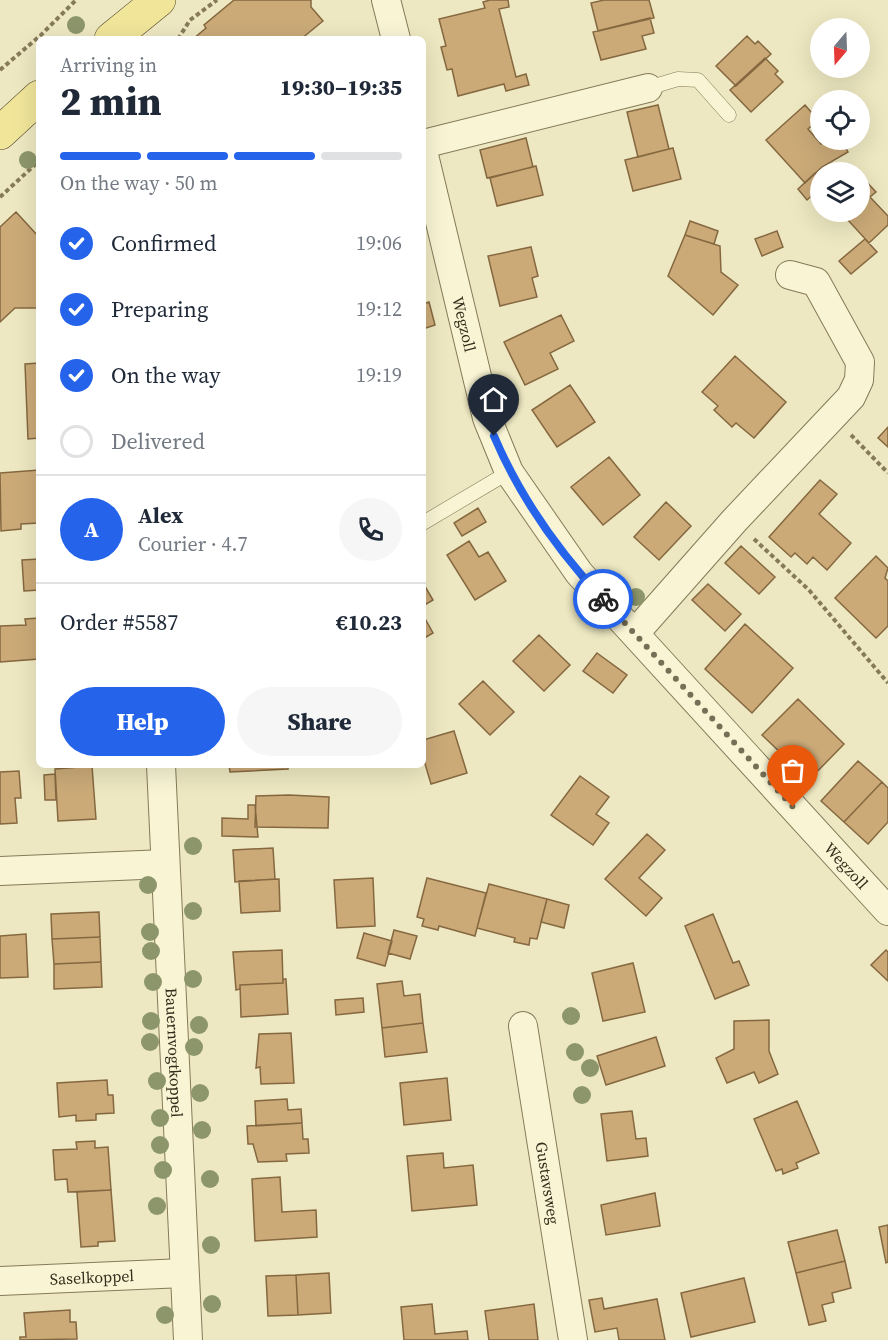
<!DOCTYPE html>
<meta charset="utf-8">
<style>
:root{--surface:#fff;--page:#f6f6f7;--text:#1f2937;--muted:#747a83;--line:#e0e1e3;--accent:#2563eb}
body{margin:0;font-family:"Source Serif 4",serif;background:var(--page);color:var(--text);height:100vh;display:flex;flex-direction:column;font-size:22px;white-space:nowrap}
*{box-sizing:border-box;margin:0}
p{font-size:20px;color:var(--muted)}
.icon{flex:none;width:33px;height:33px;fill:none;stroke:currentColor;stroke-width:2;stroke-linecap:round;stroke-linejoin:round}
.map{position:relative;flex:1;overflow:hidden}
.drawer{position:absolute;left:36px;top:36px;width:390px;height:732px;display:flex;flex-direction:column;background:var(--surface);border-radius:9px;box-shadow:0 6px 24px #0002}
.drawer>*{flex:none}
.needle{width:39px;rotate:199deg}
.controls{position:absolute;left:810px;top:18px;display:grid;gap:12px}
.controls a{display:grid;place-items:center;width:60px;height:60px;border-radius:50%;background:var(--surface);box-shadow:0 6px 24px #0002;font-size:30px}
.pin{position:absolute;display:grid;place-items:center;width:51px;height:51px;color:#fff;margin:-62px -26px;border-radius:50% 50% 50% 0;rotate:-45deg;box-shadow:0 0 6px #0007}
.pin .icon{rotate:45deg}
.courier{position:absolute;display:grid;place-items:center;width:60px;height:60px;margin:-30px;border:4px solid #2563eb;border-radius:50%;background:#fff;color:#222;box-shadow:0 2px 8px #0007}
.overview em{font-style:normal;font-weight:800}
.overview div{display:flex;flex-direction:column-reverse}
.overview{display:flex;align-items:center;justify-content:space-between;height:102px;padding:0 24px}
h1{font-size:39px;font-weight:800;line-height:45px}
.bar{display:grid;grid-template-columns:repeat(4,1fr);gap:9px 6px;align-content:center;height:72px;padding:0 24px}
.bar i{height:8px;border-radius:4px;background:var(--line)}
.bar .current{background:var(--accent)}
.bar p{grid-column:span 4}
.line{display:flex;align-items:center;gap:15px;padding:0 24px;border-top:2px solid var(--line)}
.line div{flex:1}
.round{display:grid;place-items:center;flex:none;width:63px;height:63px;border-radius:32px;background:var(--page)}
ol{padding:0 24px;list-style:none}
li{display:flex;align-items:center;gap:18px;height:66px}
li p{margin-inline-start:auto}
li .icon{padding:6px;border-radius:50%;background:var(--accent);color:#fff;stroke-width:4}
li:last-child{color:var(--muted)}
li i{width:33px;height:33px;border:3px solid var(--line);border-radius:50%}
.cta{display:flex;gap:12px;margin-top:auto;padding:12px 24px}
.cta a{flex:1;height:69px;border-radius:36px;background:var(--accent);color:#fff;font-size:24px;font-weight:800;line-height:69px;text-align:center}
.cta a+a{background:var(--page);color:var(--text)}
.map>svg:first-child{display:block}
.building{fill:#cbaa78;stroke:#856840;stroke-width:1.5}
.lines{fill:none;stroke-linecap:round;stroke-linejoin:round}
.service-casing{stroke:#867a59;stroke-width:15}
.minor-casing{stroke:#867a59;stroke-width:30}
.primary-casing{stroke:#54472e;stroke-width:34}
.path{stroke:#867a59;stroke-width:4;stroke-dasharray:4.5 3;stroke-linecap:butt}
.service{stroke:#f8f4d4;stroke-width:14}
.minor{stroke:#f8f4d4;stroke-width:28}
.primary{stroke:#f0e599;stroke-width:33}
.tree{fill:#8d966b}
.done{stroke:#766f56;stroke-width:6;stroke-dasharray:0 10.8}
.route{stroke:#2563eb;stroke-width:8}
.labels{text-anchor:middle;stroke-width:6;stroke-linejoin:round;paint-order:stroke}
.street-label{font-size:16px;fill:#362e1d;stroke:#f5f1d1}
</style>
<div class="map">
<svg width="888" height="1340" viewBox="0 0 888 1340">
<rect width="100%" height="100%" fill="#ede8c1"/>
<path class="building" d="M234,0H311V7L323,21L301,39H193L206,28L204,25Z
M490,0H508L509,7L499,9L516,77L526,74L529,85L506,91L504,84L458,96L452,69L447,70L441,47L446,46L439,19L485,8L483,2Z
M604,0H649L654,18L598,31L591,3Z
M650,18L654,33L642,36L646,49L601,60L593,32Z
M747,36L755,44L758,41L771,54L736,86L716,66Z
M765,58L778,71L775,74L783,82L751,112L730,90Z
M658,105L669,149L638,157L627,112Z
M805,105L818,120L808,129L821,144L828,140H841L848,152L822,167L805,183L766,140Z
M526,138L533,167L487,178L480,150Z
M673,148L681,179L633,191L625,160Z
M536,166L543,195L497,206L490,178Z
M815,173L820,179V188L807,200L798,189Z
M860,175L876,192L870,197L888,216V225L869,243L846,218L850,213L849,212H860Z
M16,212L39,237V308H15L0,322V227Z
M690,221L718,231L714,244L685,235Z
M777,231L783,247L762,256L755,239Z
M685,235L720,246L721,272L738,285L713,315L668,276Z
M865,239L877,252L851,274L839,261Z
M531,247L538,276L532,278L537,297L500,306L488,256Z
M429,302L435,325L423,329V304Z
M561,315L574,341L550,353L558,369L525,385L504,342Z
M735,356L786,402L754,438L736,423L732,427L714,410L718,406L702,392Z
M39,363V438L28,439L25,364Z
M570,385L595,422L557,447L532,410Z
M888,427V447L878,438Z
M609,457L640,495L603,525L571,487Z
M39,470V523L21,524V529L1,531L0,473Z
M820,480L837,494L819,514L851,543L827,570L813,557L807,564L795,553L791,557L769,537Z
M666,502L691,526L659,560L634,537Z
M478,508L486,522L462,536L454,523Z
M469,541L479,557L488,552L506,581L475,600L447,555Z
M741,546L775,577L759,594L725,563Z
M876,556L888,568L885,578L888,581V626L876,638L835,598Z
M39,559V590L24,591L22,560Z
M423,583L433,600L423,606Z
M708,584L741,614L725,631L692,600Z
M423,615L433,633L423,639Z
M39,618V659L0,662V626L26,625L25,619Z
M745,624L793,668L752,713L705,669Z
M539,635L570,665L544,691L513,661Z
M597,653L627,675L613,693L583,671Z
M483,681L514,712L490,735L459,704Z
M798,699L844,744L809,780L762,735Z
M454,731L467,773L431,784L423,757V740Z
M858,761L882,782L844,822L821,801Z
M229,765H288V769L230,772Z
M92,766L96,819L58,821L55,769Z
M19,771L21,798H15L17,823L0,824V772Z
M55,774L56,800H45L44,775Z
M580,776L609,797L596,814L609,823L593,845L551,815Z
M882,782L888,788V822L868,844L844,822Z
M289,795L329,797L328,828L255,827L256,796Z
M248,805H255L258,837L222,836V818L248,819Z
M647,834L665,850L639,878L662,898L646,916L605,879Z
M273,848L275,879L235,882L233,850Z
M373,878L375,926L337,928L334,880Z
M427,878L486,893L475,936L439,926L438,930L422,926L424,919L417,917Z
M279,879L280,911L241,913L239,881Z
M489,884L547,899L537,939L530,938L529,945L514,942L515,938L477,928Z
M547,899L569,905L564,928L541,922Z
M99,912L100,937L52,939L51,914Z
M713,914L733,963L739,961L749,985L715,999L685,926Z
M394,930L417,936L410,959L388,953Z
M364,933L392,941L385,966L357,958Z
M26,934L28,977L0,978V936Z
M100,937L101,962L54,964L52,939Z
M282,950L283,983L240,985V989L236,990L233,952Z
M886,950L888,952V981L871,965Z
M101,962L102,987L54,989V964Z
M633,963L645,1012L603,1021L592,973Z
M283,979H286L288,1014L241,1017L240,985L283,983Z
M402,981L404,996L420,994L423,1023L382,1028L377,984Z
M363,998L364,1012L336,1015L335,1000Z
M769,1020V1051L778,1074L759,1083L754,1072L727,1083L716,1058L734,1049V1021Z
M423,1023L427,1052L385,1057L382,1028Z
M291,1033L294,1083L261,1084L260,1067L256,1068L259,1034Z
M656,1037L665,1066L606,1085L597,1056Z
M447,1078L451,1120L404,1125L400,1083Z
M107,1080L108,1095H113L114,1113L96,1114V1120L76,1121V1115L59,1117L57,1083Z
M287,1099L288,1110L301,1109L302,1123L256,1126L255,1101Z
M797,1101L819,1153L796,1163L798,1168L783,1174L782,1169L776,1171L754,1119Z
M632,1111L636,1139L646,1138L648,1156L607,1161L601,1114Z
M302,1123L303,1139H308L309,1153L286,1154L287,1161L258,1162L253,1144H248L247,1126Z
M95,1141V1148L108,1147L111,1190L68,1192L67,1179L55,1180L53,1150L77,1149L76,1142Z
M443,1153L444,1168L473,1165L477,1205L412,1211L407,1156Z
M280,1177L282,1212L316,1210L317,1237L255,1241L252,1179Z
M111,1190L115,1241L98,1242V1246L81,1247L77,1192Z
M655,1193L660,1226L606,1235L601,1205Z
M888,1225V1262L886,1263L879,1227Z
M837,1230L845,1261L796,1273L788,1242Z
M845,1261L851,1288L832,1293L834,1302L822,1305L826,1321L809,1325L796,1273Z
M329,1273L331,1313L298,1315L296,1275Z
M296,1275L298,1315L268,1316L266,1276Z
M744,1278L755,1322L691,1337L681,1293Z
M602,1298L604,1309L657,1299L665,1340H619L617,1328L595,1332L589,1300Z
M432,1304L435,1334L467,1331L468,1340H404L401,1307Z
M534,1304L538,1340H489L485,1311Z
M70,1310V1322H76L77,1339L20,1340V1337H26L24,1313Z"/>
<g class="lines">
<g class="service-casing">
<path id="service" d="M648,88L678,79L698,80L729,115
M423,523L509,472"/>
</g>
<g class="minor-casing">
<g id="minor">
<path d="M386,0L396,39"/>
<path d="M423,144L648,88"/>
<path id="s1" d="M423,151L487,418L509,472L579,573L888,911"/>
<path d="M635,633L734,521L851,397L859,380L860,362L816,282L790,275"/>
<path id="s2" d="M161,765L188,1340"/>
<path d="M0,871L165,864"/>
<path id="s3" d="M523,1026L573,1340"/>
<path id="s4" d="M0,1281L184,1273"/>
</g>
</g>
<g class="primary-casing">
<path id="primary" d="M111,39L159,0
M0,133L39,97"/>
</g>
<path class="path" d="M178,39L190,20L217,0
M0,70L41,35L76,0
M0,197L39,161
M851,435L888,473
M754,539L809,590L888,683"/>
<use href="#service" class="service"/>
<use href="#minor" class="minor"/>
<use href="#primary" class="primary"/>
</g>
<g class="tree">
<circle cx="76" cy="25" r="9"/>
<circle cx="28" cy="160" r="9"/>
<circle cx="636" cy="597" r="9"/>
<circle cx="193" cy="846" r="9"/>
<circle cx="148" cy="885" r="9"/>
<circle cx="193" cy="911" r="9"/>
<circle cx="150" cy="932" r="9"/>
<circle cx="151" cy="951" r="9"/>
<circle cx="193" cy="979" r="9"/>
<circle cx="153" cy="982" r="9"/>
<circle cx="571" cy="1016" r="9"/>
<circle cx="151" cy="1021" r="9"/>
<circle cx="199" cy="1025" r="9"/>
<circle cx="150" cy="1042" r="9"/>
<circle cx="194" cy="1047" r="9"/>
<circle cx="575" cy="1052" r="9"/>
<circle cx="590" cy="1068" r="9"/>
<circle cx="157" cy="1081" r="9"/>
<circle cx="200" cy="1093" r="9"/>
<circle cx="582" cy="1095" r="9"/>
<circle cx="160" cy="1118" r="9"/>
<circle cx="202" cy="1130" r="9"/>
<circle cx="160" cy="1145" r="9"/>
<circle cx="163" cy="1170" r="9"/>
<circle cx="210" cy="1179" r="9"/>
<circle cx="157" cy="1206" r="9"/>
<circle cx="211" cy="1245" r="9"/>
<circle cx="212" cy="1304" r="9"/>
<circle cx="165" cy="1315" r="9"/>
</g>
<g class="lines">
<path class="done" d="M603,599L793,807"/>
<path class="route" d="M494,436C519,495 559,552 603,599"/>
</g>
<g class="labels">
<g class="street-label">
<text dy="6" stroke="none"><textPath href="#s1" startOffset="178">Wegzoll</textPath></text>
<text dy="6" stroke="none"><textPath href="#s1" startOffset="852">Wegzoll</textPath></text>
<text dy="6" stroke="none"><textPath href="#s2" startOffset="288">Bauernvogtkoppel</textPath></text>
<text dy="6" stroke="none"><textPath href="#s3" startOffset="159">Gustavsweg</textPath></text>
<text dy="6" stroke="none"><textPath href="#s4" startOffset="92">Saselkoppel</textPath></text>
</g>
</g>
</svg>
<div class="controls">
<a><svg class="needle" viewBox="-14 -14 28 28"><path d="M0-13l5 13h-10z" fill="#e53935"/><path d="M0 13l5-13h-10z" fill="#747a83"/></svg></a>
<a><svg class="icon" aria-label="locate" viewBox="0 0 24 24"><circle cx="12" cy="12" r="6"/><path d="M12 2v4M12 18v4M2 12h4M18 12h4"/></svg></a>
<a><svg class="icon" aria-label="layers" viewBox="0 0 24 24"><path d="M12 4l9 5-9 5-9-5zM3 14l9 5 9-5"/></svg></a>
</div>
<div class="pin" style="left:793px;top:807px;background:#ea580c"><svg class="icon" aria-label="bag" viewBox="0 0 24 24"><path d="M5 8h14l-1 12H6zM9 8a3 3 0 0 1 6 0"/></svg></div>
<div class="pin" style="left:494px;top:436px;background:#1f2937"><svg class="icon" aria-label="home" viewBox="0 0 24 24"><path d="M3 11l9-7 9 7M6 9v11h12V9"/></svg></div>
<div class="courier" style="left:603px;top:599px"><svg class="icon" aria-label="bike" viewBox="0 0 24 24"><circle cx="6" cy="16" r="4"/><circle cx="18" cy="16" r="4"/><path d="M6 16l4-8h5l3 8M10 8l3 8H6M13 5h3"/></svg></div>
<section class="drawer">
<div class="overview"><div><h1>2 min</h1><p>Arriving in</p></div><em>19:30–19:35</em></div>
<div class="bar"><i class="current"></i><i class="current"></i><i class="current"></i><i></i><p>On the way · 50 m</p></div>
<ol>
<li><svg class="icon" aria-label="check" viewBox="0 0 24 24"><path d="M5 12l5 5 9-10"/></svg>Confirmed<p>19:06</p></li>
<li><svg class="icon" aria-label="check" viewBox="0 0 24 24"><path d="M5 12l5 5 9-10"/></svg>Preparing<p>19:12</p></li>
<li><svg class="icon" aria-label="check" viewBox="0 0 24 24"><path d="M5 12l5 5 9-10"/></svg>On the way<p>19:19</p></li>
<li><i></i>Delivered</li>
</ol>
<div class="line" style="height:108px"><b class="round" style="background:var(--accent);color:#fff">A</b><div><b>Alex</b><p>Courier · 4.7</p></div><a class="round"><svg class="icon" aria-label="phone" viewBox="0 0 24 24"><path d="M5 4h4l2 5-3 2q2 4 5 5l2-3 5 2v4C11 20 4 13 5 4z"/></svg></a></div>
<div class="line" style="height:78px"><div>Order #5587</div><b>€10.23</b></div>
<div class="cta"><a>Help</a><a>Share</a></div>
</section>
</div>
